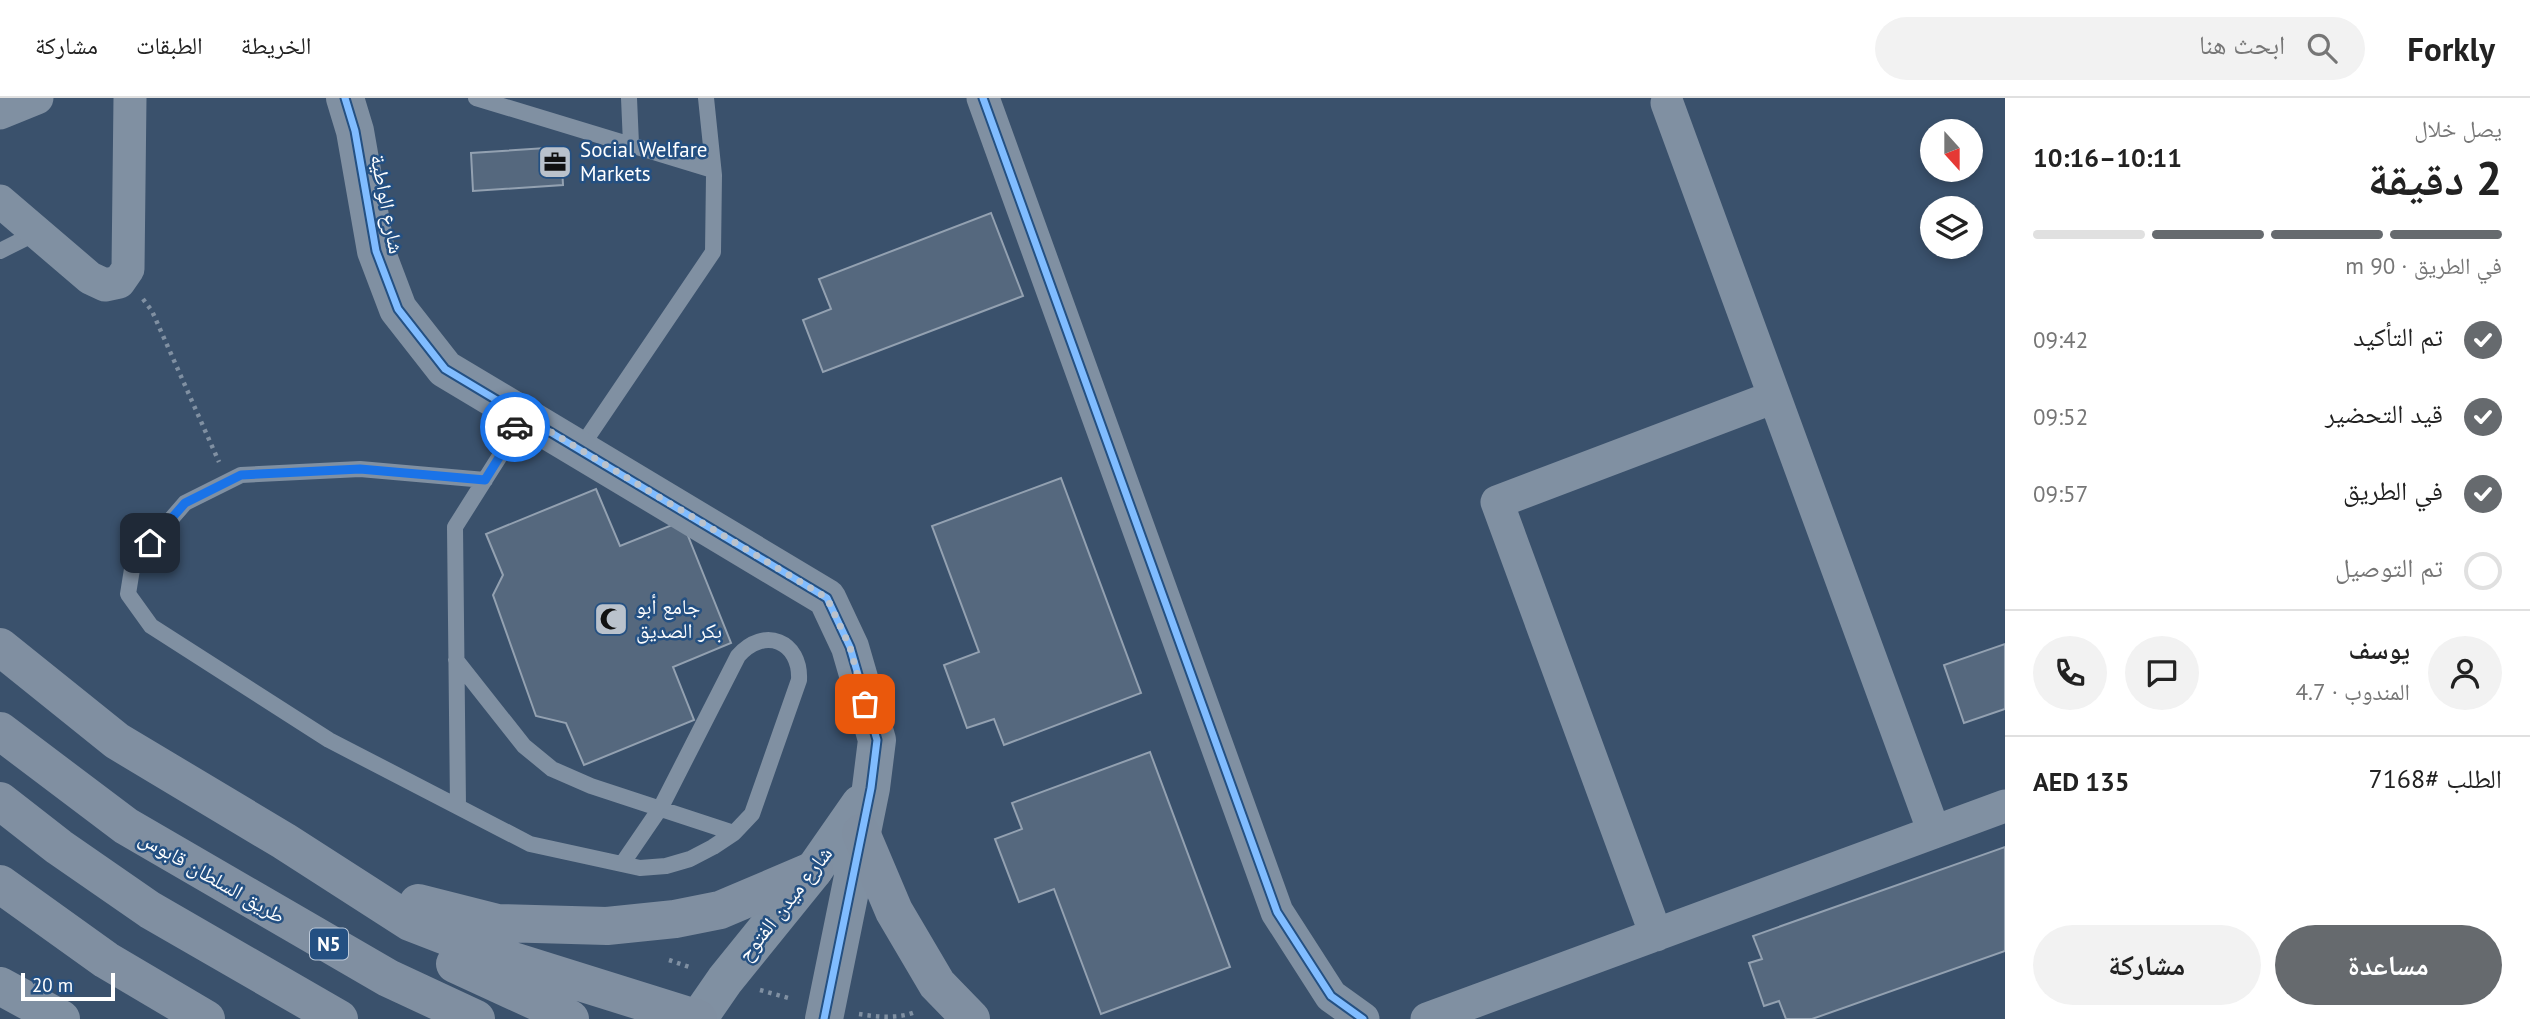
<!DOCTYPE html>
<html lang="ar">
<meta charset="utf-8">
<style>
:root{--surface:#fff;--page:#f2f2f2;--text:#222;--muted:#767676;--line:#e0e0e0;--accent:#666a6e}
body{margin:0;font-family:"PT Sans","Noto Naskh Arabic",sans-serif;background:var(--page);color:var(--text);direction:rtl;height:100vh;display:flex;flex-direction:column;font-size:26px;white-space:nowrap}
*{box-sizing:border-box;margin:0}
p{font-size:23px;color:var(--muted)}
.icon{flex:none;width:38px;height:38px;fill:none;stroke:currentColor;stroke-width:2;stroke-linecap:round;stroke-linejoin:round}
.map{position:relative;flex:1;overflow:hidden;direction:ltr}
.panel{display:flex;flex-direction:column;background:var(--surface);width:525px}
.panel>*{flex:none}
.needle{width:46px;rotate:159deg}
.buttons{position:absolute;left:1920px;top:21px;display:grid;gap:14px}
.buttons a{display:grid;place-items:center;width:63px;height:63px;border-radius:50%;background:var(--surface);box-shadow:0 4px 10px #0003;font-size:35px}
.scale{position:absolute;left:21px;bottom:18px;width:94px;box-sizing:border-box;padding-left:7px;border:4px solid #fff;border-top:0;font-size:19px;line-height:24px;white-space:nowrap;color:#fff;-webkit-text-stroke:5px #245082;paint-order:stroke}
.pin{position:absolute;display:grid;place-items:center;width:60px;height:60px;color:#fff;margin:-30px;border-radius:14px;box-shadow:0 4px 10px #0006}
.courier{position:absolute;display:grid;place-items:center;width:70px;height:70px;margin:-35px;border:5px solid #1a73e8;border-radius:50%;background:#fff;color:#222;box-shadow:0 2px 9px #0007}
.head em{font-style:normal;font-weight:800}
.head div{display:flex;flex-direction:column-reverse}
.head{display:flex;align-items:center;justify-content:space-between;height:119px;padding:0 28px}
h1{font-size:46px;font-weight:800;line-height:52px}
.bar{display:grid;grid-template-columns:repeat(4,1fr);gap:10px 7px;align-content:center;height:84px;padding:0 28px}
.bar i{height:9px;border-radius:5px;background:var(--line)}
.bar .current{background:var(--accent)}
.bar p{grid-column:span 4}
.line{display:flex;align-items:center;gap:18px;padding:0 28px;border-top:2px solid var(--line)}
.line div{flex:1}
.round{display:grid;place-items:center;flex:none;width:74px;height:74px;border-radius:37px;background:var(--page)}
ol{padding:0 28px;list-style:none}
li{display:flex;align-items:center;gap:21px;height:77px}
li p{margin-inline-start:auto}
li .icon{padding:7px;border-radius:50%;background:var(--accent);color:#fff;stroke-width:4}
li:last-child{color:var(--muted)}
li i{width:38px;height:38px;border:4px solid var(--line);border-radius:50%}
.button{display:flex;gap:14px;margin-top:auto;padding:14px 28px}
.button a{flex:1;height:80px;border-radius:42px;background:var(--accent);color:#fff;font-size:28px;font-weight:800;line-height:80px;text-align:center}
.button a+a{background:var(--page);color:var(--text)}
header{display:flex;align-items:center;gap:42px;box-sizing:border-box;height:98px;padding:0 35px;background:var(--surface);border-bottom:2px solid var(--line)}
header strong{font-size:33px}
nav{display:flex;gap:38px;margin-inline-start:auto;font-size:24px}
.search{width:490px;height:63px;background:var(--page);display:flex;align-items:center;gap:18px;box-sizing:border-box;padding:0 24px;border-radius:38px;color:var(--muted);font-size:26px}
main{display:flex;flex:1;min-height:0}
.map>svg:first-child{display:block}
.building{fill:#55687e;stroke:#93a1b1;stroke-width:2}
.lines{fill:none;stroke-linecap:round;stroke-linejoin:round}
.path{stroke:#8090a2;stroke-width:4.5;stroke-dasharray:3.5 5;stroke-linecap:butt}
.service{stroke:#8090a2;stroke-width:16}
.minor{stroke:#8090a2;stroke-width:33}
.tertiary{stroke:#8090a2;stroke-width:38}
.trunk{stroke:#808fa1;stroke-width:38}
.cycleway-casing{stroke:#245082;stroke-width:11}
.cycleway{stroke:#80bcff;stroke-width:7}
.done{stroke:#bac2cc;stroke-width:7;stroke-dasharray:0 12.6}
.route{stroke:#1a73e8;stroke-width:9}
.labels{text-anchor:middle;stroke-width:5;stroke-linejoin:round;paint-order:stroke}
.shield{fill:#245082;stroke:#bdcada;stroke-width:2}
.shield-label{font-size:19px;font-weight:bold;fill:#fff}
.poi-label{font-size:21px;fill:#fff;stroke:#245082;text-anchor:start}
.street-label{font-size:21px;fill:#fff;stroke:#245082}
</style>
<header>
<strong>Forkly</strong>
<div class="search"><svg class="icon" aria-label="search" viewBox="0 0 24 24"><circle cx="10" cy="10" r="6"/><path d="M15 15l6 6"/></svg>ابحث هنا</div>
<nav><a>الخريطة</a><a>الطبقات</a><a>مشاركة</a></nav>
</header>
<main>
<section class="panel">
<div class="head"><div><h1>2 دقيقة</h1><p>يصل خلال</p></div><em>10:11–10:16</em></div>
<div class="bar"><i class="current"></i><i class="current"></i><i class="current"></i><i></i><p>في الطريق · 90 m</p></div>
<ol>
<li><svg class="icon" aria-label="check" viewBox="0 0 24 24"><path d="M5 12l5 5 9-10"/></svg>تم التأكيد<p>09:42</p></li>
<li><svg class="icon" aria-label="check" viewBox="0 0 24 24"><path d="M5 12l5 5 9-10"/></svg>قيد التحضير<p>09:52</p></li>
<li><svg class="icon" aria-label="check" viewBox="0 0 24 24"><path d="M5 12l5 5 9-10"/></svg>في الطريق<p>09:57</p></li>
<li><i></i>تم التوصيل</li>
</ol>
<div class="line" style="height:126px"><a class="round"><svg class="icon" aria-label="person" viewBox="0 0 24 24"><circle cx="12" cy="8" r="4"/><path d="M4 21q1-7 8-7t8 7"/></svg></a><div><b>يوسف</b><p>المندوب · 4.7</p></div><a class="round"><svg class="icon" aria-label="chat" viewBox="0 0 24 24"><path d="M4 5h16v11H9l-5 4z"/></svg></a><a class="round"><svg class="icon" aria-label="phone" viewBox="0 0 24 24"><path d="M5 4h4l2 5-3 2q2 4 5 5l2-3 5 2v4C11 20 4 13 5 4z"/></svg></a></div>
<div class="line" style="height:91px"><div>الطلب #7168</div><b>AED 135</b></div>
<div class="button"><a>مساعدة</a><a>مشاركة</a></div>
</section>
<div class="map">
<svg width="2005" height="921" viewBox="0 0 2005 921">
<rect width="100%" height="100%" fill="#3a516c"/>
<path class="building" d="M561,49L563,87L473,93L471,55Z
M991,115L1023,198L823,274L803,222L831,211L819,181Z
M1061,380L1141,595L1004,647L994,621L967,630L944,567L979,554L932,428Z
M596,391L620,448L682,423L731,545L673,569L694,622L584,667L566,625L536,618L493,497L503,477L486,436Z
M2005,546V611L1964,625L1944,567Z
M1150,654L1230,869L1101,916L1054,791L1019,804L995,741L1022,731L1012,705Z
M2005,749V853L1812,921H1786L1779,903L1764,908L1749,865L1762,861L1753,838Z"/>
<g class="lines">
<path class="path" d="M143,201L152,213L219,364
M669,862L692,870
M760,892L792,901
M859,916C878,919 898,921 915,914"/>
<path class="service" d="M476,0L713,72
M629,0L631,46
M0,153L36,135
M579,352L713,154L714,77L706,0
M485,382L360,371L241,377L185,405L133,465L128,496L151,528L329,642L530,746L640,770L666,768L690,761L713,749L734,735L752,716L799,582C801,543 764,528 738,558L661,709L622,766
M456,562L524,648L552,671L591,688L734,735
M458,708L455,429L515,334L532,325"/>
<path class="minor" d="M983,0L1277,814L1331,898L1363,921
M1667,5L1934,734
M0,15L37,0
M0,103L90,180L105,187L119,184L128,171L130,0
M1656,837L1497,404L1774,299
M1427,921L2005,708"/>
<path class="tertiary" d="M345,0L355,33L376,153L398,211L445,271L827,500L850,549L877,642L871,690L824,921
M0,888L61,921
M698,921L725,882L814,772L860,706"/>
<path class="trunk" d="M0,549L117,643L284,743L410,824L503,860L698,921
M0,633L126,728L388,880L476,921
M0,703L59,749L150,812L339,921
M861,735L894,813L937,886L971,921
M0,786L106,862L206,921
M418,805L497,825L607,828L675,821L720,812L814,772
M455,866L540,905L570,921"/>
<g class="cycleway-casing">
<path id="cycleway" d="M345,0L355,33L376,153L398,211L445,271L827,500L850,549L877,642L871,690L824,921
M983,0L1277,814L1331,898L1363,921"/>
</g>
<use href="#cycleway" class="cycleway"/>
</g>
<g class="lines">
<path class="done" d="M515,329L513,311L827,500L850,549L865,606"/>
<path class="route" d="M150,445L185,405L241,377L360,371L485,382L515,334V329"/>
</g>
<defs>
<g id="office-square" transform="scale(1.75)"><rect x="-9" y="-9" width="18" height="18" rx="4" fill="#bac2cc" stroke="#245082"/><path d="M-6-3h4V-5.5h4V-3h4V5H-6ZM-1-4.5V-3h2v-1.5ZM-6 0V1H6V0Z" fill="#111"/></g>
<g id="mosque-square" transform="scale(1.75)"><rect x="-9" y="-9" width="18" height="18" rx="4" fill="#bac2cc" stroke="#245082"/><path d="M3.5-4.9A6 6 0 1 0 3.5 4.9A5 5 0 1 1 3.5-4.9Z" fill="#111"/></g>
</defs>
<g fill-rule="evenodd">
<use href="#office-square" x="555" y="64"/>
<use href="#mosque-square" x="611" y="521"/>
</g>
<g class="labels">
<rect class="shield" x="310" y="830.5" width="38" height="31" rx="5"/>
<g class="shield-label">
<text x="329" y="853">N5</text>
</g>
<g class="poi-label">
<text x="580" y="59">Social Welfare<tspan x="580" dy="24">Markets</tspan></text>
<text x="636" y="516">جامع أبو<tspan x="636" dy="24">بكر الصديق</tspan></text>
</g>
<g class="street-label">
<text transform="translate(387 106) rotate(79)" y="7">شارع الواطية</text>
<text transform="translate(212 779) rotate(30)" y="7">طريق السلطان قابوس</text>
<text transform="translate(785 806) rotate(-52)" y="7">شارع ميدن الفتوح</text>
</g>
</g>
</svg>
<div class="buttons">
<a><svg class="needle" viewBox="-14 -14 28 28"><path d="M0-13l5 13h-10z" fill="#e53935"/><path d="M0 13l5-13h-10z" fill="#767676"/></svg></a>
<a><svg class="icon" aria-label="layers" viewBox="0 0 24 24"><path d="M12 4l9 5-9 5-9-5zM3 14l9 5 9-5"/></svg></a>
</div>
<div class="scale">20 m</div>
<div class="pin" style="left:865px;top:606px;background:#ea580c"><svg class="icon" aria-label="bag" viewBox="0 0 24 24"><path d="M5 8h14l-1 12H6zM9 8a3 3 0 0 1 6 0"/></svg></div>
<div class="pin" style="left:150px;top:445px;background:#1f2937"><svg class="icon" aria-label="home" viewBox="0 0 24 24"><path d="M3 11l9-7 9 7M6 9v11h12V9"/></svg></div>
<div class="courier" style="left:515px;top:329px"><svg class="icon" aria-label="car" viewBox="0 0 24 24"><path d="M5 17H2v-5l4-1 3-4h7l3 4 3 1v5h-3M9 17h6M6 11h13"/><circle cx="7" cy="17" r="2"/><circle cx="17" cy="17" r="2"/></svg></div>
</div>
</main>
